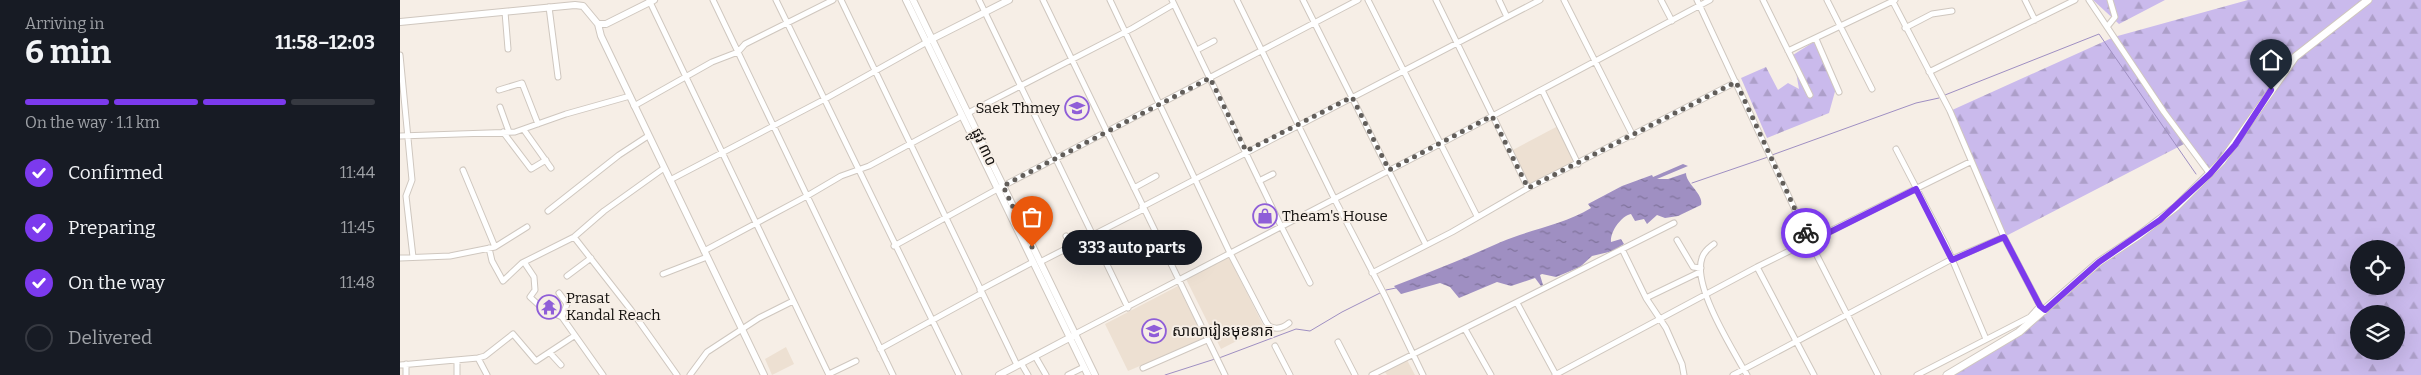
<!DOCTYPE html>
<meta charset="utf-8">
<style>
:root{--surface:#171b24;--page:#20242c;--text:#f1f3f6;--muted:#9ea1a6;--line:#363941;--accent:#7c3aed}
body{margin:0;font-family:Bitter,"Noto Sans Khmer",serif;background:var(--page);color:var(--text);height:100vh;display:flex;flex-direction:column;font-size:19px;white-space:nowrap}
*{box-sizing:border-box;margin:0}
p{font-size:16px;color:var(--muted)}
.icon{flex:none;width:28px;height:28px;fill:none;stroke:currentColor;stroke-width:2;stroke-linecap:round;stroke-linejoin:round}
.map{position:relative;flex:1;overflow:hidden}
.panel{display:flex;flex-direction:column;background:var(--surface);width:400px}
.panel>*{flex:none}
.fabs{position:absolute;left:1950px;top:240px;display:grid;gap:10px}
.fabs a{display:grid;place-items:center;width:55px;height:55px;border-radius:50%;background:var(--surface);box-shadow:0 5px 20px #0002;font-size:25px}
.pin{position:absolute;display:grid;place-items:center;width:42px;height:42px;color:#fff;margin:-51px -21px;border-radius:50% 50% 50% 0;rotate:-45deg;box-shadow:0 0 5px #0007}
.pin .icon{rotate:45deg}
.courier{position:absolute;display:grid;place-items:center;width:50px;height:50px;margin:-25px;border:4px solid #7c3aed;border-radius:50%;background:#fff;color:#222;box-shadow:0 1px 6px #0007}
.bubble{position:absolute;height:35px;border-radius:18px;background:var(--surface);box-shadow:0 5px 20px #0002;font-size:16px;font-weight:700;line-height:35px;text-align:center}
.summary em{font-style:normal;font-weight:700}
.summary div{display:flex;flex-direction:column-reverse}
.summary{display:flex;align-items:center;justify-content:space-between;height:85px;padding:0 25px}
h1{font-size:32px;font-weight:700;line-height:38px}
.bar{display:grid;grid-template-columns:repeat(4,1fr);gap:8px 5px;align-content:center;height:60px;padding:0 25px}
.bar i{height:6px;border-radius:4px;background:var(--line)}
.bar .on{background:var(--accent)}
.bar p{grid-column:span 4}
ol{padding:0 25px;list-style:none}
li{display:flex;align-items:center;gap:15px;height:55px}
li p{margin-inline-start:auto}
li .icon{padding:5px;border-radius:50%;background:var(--accent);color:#fff;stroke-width:4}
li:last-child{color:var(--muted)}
li i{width:28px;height:28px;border:2px solid var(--line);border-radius:50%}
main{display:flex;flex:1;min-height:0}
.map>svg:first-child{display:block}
.built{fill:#ede0d2}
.forest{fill:url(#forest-firs);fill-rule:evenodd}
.water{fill:url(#water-ripples)}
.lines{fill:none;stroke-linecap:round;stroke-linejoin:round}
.stream{stroke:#9f8fc2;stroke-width:1}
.minor-casing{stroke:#cfc7bf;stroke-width:7}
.tertiary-casing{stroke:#cfc7bf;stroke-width:8}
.secondary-casing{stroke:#cfc7bf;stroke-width:9}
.minor{stroke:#fff;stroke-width:5}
.tertiary{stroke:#fff;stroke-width:6}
.secondary{stroke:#fff;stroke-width:7}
.done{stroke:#625e5a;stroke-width:5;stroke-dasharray:0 9}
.route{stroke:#7c3aed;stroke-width:6}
.labels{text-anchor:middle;stroke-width:4;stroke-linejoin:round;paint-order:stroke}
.poi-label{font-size:15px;fill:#13100e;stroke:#f6eee6;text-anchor:start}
.street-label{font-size:15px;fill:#13100e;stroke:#f6eee6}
</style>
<main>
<section class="panel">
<div class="summary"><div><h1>6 min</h1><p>Arriving in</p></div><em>11:58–12:03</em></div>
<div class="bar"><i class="on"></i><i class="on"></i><i class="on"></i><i></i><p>On the way · 1.1 km</p></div>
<ol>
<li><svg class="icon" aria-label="check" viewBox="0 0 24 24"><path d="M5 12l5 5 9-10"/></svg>Confirmed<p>11:44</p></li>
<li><svg class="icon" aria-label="check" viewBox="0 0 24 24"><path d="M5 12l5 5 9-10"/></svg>Preparing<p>11:45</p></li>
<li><svg class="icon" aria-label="check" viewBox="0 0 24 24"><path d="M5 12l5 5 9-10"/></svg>On the way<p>11:48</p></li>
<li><i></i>Delivered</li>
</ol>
</section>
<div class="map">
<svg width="2021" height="375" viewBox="0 0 2021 375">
<defs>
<pattern id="forest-firs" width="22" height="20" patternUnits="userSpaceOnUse" patternTransform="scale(1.25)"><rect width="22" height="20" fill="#cabaec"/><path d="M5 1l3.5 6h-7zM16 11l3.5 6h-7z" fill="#ad9fc9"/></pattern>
<pattern id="water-ripples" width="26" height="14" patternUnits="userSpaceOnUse" patternTransform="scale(1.25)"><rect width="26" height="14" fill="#9f8fc2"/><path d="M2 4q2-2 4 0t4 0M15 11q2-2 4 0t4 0" fill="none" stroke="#80739c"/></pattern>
</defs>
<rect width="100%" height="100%" fill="#f6eee6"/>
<path class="built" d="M1158,126L1177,163L1129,187L1111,151Z
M829,257L864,327L821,349L786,279Z
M778,286L804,339L728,371L705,324Z
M386,347L394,364L372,375L365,359Z
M1007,360L1015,375H987L985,372Z"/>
<path class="forest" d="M1693,0H1765L1719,24Z
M1848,0H2021V375H1547L1619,332L1699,262L1738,236L1810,174L1786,143L1604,237L1550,111L1714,37ZM1959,249H1996V286H1959ZM1959,314H1996V351H1959Z
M1415,41L1436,88L1429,113L1367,138L1341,78L1366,67L1378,90L1388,83L1399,89L1393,55Z"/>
<path class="water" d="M1283,164L1288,166L1257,179H1268L1286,173C1286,184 1304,194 1301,205L1278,216L1265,218L1257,215L1247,224L1244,219L1235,221L1231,214C1221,216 1210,232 1211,242L1221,239L1224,244L1213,251L1192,256L1180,267L1156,277L1142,274L1140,275L1143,285L1141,286L1135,278L1111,286L1097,282L1059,298L1050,287L1040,283L1001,294L994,286C1030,272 1066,258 1101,242C1131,229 1163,225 1191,208L1188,204L1222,186L1252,175L1253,177Z"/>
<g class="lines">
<path class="stream" d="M1545,95L1699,34L1796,174
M1372,155L1516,103L1539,98
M1292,183L1368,157
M986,290L996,288
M819,358L896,329L910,331L942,312L980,293
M765,375L815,359"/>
<g class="minor-casing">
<path id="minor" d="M249,0L429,375
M313,0L493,375
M376,0L559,375
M441,0L617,365
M579,0L728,308
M643,0L825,375
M710,0L830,253L866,322L869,326C876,330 883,328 889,323
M772,0L881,226L910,283
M837,0L934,198L985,296L1023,375
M903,0L1026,245
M968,0L1077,216
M1036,0L1128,188
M1099,0L1107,17
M1164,0L1233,136
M1261,0L1272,21
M1297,0L1410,242L1478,375
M1363,0L1410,95
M1427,0L1472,89
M1492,0L1550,111L1604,237L1640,306L1645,311
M1625,0L1635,20
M1689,0L1764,112L1810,174
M149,7L158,77
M105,12L108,49
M1707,27L1715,17L1710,0
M1505,28L1532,14L1552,11
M1416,39L1439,92
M797,50L814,41
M1388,51L1495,0
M0,55L12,180L6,196L13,257
M1529,72L1675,0
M99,90L122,83L138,124
M1142,90L1178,164
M234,106L312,62L338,52L345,44L433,0
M100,107L109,132
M568,113L733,28L774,4
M124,130L151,168
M103,132L131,169L146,160
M0,136L115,132L166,114L230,96
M1496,149L1546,245L1586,339
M63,170L95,247
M270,180L425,99L527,42
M859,181L873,174
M734,188L756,176
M742,207L1140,0
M148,211L219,155L248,136
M666,236L672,247
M174,237L231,310L277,375
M1277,240L1293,267L1301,268
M1314,244C1309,248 1304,251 1302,258C1292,286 1333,350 1347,375
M494,246L603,186L958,0
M89,248L92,261L103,281L122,263L174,237L204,211L264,168
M1222,249L1246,298L1266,328L1282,364L1284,375
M304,251L407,196L441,176L469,166L562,116
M0,258L50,256L95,247L127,227
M124,262L134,277L135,290L130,297L142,308L162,317L203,375
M640,262L744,209
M1357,267L1414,375
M972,273L1052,232L1128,188L1336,82
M263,274L307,257
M167,276L191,258
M580,290L633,262
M159,293L167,304L162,317
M1246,298L1300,272
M1117,303L1156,375
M1065,329L1091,375
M675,334L1040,144L1310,0
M938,342L955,375
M875,346L890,375
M480,349L582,293
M150,353L161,365
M635,356L646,375
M78,358L87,375
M57,360V375
M621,363L628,375
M6,364V375
M0,365L78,358L85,356L113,334L136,361L174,336
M743,368L807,340
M429,374L456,361
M290,375L307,352L359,318L393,301
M668,375L684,367
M972,375L1274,223
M1155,375L1357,267L1570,162
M1333,375L1552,259L1604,237
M1517,375L1630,317L1640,306"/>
</g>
<g class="tertiary-casing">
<path id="tertiary" d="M506,0L688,375
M513,0L695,375
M0,22L175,5L183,6L198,24H206L254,0
M198,24L201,36L364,375
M530,40L609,0
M599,375L673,336"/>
</g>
<g class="secondary-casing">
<path id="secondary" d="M1547,375L1619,332L1699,262L1738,236L1776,207L1822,161L1895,57L1968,0"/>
</g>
<use href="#minor" class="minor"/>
<use href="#tertiary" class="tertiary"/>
<use href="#secondary" class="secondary"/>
</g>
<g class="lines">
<path class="done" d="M632,247L603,186L810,78L846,151L952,97L989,170L1092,116L1128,188L1336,82L1406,233"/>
<path class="route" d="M1406,233L1410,242L1516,189L1552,260L1604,237L1640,306L1645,310L1699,262L1760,220L1810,174L1835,145L1871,90"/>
</g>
<defs>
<g id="school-ring" transform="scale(1.25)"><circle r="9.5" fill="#f6eee6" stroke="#8f5ed8" stroke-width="1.5"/><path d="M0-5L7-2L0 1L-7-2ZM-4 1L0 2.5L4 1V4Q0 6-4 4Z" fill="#8f5ed8"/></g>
<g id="shop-ring" transform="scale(1.25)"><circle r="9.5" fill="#f6eee6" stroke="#8f5ed8" stroke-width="1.5"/><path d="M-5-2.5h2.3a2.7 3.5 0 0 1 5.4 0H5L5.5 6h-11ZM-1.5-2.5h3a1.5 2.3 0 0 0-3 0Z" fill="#8f5ed8"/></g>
<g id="temple-ring" transform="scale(1.25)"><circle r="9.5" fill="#f6eee6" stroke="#8f5ed8" stroke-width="1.5"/><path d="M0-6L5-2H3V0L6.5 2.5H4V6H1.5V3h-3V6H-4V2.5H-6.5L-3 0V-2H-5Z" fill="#8f5ed8"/></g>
</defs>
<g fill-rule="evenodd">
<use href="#school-ring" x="677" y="108"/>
<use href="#shop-ring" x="865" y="216"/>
<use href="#temple-ring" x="149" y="307"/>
<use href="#school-ring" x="754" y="331"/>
</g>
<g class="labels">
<g class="poi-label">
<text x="660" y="113" text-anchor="end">Saek Thmey</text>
<text x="882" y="221">Theam's House</text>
<text x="166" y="303">Prasat<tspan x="166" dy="17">Kandal Reach</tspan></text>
<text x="772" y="336">សាលារៀនមុខនាគ</text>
</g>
<g class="street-label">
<text transform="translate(584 147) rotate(65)" y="5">ផ្លូវ ៣០</text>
</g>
</g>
</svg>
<div class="fabs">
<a><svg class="icon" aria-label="locate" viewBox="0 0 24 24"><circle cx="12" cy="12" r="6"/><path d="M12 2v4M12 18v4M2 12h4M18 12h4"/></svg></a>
<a><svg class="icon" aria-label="layers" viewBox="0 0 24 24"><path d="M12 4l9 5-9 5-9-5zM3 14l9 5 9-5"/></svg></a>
</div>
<div class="pin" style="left:632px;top:247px;background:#ea580c"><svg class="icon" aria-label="bag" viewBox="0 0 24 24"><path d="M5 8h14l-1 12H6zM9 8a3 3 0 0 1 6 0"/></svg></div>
<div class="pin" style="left:1871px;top:90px;background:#1f2937"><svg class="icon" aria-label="home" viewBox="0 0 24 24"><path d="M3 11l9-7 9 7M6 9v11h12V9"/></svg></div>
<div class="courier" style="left:1406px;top:233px"><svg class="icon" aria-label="bike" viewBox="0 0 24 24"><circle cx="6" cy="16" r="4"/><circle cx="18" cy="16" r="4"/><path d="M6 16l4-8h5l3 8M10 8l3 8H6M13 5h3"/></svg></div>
<div class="bubble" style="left:662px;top:230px;width:140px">333 auto parts</div>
</div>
</main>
